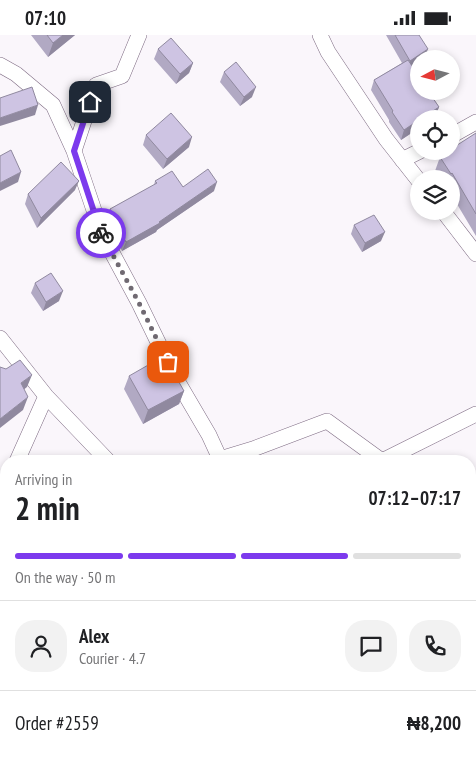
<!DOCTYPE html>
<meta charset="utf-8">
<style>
:root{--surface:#fff;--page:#f2f2f2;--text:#202124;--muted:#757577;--line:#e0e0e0;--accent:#7c3aed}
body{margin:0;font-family:"PT Sans Narrow",sans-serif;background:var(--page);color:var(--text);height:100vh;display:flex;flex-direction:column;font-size:19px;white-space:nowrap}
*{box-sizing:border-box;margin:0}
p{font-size:16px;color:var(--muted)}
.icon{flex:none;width:28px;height:28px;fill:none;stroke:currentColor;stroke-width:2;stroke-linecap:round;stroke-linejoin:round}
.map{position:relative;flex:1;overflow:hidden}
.details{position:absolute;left:0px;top:420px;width:476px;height:310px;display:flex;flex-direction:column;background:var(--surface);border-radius:20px 20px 0 0;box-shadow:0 2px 8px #0003}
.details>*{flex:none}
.needle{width:32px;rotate:263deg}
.tools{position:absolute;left:410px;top:15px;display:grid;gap:10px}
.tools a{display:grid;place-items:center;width:50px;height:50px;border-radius:50%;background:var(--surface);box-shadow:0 2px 8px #0003;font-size:25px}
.pin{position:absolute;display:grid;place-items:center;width:42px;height:42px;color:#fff;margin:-21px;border-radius:10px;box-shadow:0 2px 8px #0006}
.courier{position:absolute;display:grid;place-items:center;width:50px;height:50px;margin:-25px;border:4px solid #7c3aed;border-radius:50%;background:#fff;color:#222;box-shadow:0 1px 6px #0007}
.summary em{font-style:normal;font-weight:800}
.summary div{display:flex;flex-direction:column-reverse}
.summary{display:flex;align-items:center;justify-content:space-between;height:85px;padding:0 15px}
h1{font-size:32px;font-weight:800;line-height:38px}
.bar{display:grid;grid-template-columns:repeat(4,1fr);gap:8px 5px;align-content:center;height:60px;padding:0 15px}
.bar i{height:6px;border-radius:4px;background:var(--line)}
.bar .current{background:var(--accent)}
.bar p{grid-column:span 4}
.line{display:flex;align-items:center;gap:12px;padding:0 15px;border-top:1px solid var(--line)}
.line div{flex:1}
.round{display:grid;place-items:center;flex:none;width:52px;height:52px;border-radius:20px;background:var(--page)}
.status{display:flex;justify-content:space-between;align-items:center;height:35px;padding:0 25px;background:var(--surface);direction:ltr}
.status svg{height:14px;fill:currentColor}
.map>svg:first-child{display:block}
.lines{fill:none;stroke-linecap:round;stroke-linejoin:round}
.street-casing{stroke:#7e6b83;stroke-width:16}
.street{stroke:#fff;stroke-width:15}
.wall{fill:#b1a9c3}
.shaded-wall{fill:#90899f}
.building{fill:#cec4e3;stroke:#90899f}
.done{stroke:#706a72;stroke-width:5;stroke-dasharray:0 9}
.route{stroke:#7c3aed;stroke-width:6}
</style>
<div class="status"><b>07:10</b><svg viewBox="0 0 49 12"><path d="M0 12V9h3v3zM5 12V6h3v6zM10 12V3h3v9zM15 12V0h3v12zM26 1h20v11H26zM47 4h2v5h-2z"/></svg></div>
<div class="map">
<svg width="476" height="730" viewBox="0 0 476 730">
<rect width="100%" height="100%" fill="#faf6fb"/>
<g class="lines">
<g class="street-casing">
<path id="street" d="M320,0L328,17L386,104L419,146
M0,30L16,39L53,70L74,116L102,199L139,268L175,342L209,400L220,424
M451,101L476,87
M74,116L96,50L122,41L139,0
M402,125L420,116
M443,176L476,219
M0,303L46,361L108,426
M17,426L46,361
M218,426L220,424L253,414L327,386L382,426
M382,426L476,379
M0,486L5,475L6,468
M0,542L5,581L6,586
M0,649L6,650
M470,698L476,705
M0,721L3,725L0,730"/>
</g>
<use href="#street" class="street"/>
</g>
<path class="wall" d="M31,0H75L48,22Z
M386,0H419V27L412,31L439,72L435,82L419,84V93L401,105L389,87V85L371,55L374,45L402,28Z
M158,14L193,28L189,38L176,49L154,24Z
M224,37L252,62L240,71L220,47Z
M476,98V201L451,159V144H440L435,136L440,122Z
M146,100L189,112L163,134L143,110Z
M155,146L183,152L214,156L157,195L156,197L122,216L111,195L107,184L110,174L154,150Z
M75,155L37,193L25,169L28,159Z
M354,190L381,206L362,217L351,199Z
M35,248L59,266L43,276L31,258Z
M129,341L184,356L179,369L143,389L124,354Z"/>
<path class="shaded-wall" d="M63,0H75L48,22L53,8Z
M428,14L424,24H419V27L406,35L410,26Z
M193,28L189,38L176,49L180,39Z
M256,52L252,62L240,71L244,62Z
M38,70L35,80L0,91V83Z
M439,72L435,82L432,84H421Z
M419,85V93L401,105L404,95Z
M192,102L189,112L163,134L167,124Z
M21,137L18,147L0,156V148Z
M79,146L75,155L37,193L41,183Z
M217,147L214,156L157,195L156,197L122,216L126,207L159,187Z
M385,197L381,206L362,217L365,208Z
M63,256L59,266L43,276L46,267Z
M32,340L27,352L16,361L21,348Z
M184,356L179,369L143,389L148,375Z
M28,362L23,375L0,393V384Z
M6,662V669L0,674V667Z"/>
<path class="building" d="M47,0H63L53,8Z
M395,0H419L428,14L410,26Z
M171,3L193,28L180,39L158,14Z
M408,25L419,41V56H428L439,72L421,84H419V85L404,95L392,77L393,76L374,45Z
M236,27L256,52L244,62L224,37Z
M32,52L38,70L0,83V63Z
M171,78L192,102L167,124L146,100Z
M476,98V179L452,138L451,139L440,122L448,116H451V114Z
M11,115L21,137L0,148V121Z
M61,127L79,146L41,183L28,159Z
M208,134L217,147L159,187L160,188L126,207L114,186L110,174L157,148L155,146L172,136L183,152Z
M374,180L385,197L365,208L354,190Z
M51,238L63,256L46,267L35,248Z
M164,321L184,356L148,375L129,341Z
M20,325L32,340L21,348L28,362L0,384V332L6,334Z
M0,648L6,655V662L0,667Z"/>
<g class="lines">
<path class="done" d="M101,198L139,268L168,327"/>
<path class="route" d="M90,67L74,116L101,198"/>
</g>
</svg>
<div class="tools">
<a><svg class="needle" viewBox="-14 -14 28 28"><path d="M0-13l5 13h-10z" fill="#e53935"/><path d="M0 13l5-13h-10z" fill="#757577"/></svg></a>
<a><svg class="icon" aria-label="locate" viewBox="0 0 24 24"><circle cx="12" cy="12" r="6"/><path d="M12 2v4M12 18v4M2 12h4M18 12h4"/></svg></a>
<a><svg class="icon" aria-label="layers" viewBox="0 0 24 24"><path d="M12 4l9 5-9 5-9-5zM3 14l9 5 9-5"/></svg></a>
</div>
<div class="pin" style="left:168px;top:327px;background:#ea580c"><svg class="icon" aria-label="bag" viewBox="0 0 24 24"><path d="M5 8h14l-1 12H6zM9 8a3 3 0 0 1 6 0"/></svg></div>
<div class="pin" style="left:90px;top:67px;background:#1f2937"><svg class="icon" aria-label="home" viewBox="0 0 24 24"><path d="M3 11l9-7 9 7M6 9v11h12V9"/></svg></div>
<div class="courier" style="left:101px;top:198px"><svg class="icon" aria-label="bike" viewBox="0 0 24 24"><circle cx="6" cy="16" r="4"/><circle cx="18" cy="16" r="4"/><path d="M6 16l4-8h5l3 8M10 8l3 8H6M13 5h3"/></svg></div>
<section class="details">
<div class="summary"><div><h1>2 min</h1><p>Arriving in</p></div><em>07:12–07:17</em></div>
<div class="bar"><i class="current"></i><i class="current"></i><i class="current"></i><i></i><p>On the way · 50 m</p></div>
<div class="line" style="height:90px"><a class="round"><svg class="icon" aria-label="person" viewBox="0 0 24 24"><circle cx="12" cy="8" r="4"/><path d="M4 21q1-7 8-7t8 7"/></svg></a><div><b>Alex</b><p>Courier · 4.7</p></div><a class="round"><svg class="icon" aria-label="chat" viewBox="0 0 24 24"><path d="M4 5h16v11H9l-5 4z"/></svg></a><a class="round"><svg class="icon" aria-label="phone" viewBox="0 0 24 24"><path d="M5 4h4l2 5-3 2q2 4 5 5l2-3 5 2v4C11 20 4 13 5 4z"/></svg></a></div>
<div class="line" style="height:65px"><div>Order #2559</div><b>₦8,200</b></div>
</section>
</div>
